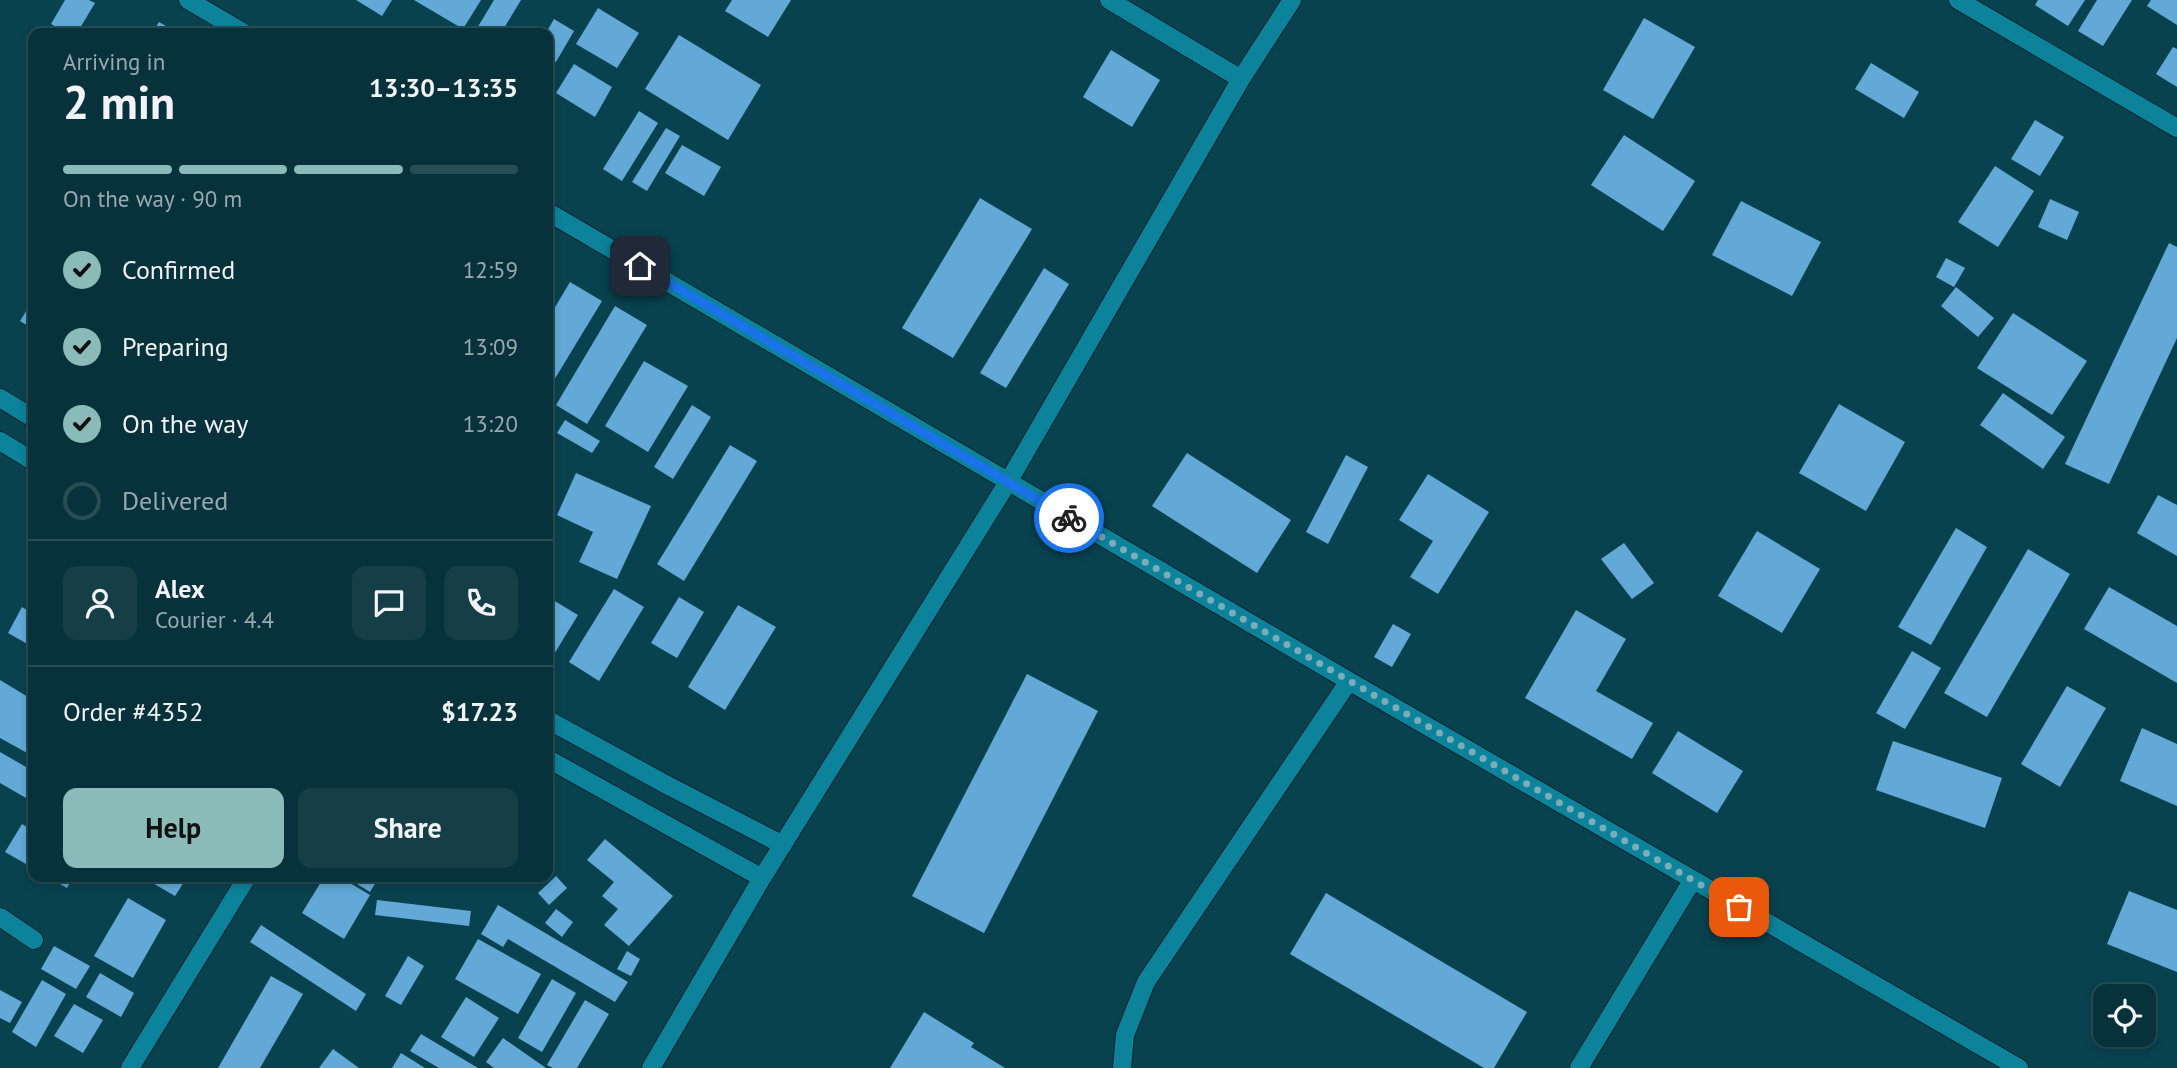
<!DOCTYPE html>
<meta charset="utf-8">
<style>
:root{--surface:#07323b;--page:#153e46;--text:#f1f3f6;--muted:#98aaaf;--line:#284d55;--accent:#8bbbb9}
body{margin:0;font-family:"PT Sans",sans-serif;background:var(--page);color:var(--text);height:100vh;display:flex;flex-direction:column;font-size:26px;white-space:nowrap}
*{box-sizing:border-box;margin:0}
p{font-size:23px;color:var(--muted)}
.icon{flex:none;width:38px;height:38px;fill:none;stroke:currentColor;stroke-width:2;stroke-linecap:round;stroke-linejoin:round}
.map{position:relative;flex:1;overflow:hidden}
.details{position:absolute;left:28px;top:28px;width:525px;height:854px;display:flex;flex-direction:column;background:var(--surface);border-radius:14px;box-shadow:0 4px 10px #0003,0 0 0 2px var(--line)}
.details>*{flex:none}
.controls{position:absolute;left:2093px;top:984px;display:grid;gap:14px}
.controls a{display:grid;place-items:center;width:63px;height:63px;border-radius:14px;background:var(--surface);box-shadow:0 4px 10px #0003,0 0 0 2px var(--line);font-size:35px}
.pin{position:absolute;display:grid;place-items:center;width:60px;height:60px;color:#fff;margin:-30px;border-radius:14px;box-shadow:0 4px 10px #0006}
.courier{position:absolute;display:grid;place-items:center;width:70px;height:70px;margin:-35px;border:5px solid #1a73e8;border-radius:50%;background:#fff;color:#222;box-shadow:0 2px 9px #0007}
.summary em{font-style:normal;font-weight:600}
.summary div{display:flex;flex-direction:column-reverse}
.summary{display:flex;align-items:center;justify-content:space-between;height:119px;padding:0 35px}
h1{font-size:46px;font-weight:600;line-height:52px}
.bar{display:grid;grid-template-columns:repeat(4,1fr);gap:10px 7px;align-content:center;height:84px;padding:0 35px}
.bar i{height:9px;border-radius:5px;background:var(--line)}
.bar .active{background:var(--accent)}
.bar p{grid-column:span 4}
.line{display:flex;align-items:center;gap:18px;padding:0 35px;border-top:2px solid var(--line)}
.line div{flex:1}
.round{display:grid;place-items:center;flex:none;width:74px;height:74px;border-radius:14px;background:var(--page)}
ol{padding:0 35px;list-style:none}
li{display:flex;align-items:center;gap:21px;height:77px}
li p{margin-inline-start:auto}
li .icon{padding:7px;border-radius:50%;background:var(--accent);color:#111;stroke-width:4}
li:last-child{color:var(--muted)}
li i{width:38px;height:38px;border:4px solid var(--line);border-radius:50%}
.primary-button{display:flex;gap:14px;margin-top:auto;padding:14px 35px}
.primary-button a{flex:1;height:80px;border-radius:14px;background:var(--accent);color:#111;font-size:28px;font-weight:600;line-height:80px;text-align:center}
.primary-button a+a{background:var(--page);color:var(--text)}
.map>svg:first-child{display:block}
.building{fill:#62a9d7}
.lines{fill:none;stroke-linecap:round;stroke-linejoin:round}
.minor-casing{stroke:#06262f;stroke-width:20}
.minor{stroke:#0d829b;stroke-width:18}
.done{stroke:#7bacb9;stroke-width:7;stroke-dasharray:0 12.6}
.route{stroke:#1a73e8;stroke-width:9}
</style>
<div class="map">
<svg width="2177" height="1068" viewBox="0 0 2177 1068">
<rect width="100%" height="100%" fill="#09424f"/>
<path class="building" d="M65,0H89L95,3L77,33H67L51,24Z
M356,0H392L382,16Z
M414,0H481L463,29Z
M494,0H521L501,33H481L476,30Z
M732,0H791L768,37L725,11Z
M2038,0H2085L2068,26L2035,5Z
M2097,0H2132L2103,46L2078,31Z
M2151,0H2177V25L2147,6Z
M598,8L639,33L617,68L576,44Z
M1644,18L1695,47L1653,119L1603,90Z
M554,19L574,31L556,62L548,57V33H546Z
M159,22L178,33H152Z
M679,35L761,85L728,140L645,89Z
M2173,47L2177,49V87L2156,74Z
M1111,50L1160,80L1132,127L1083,97Z
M1871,63L1919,92L1904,118L1855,89Z
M574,64L612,87L595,117L556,93Z
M639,111L658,123L622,181L603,169Z
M2035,120L2064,137L2040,176L2011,159Z
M666,128L680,136L647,191L632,182Z
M1624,135L1695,181L1663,231L1591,185Z
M682,145L721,167L704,196L665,173Z
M1995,166L2034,191L1998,247L1958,222Z
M980,198L1032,229L953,358L902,328Z
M2050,199L2079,212L2067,240L2038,227Z
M1741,201L1821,242L1792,296L1712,255Z
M2169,243L2177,247V338L2109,484L2065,464Z
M1946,258L1965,268L1954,287L1936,277Z
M1044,268L1069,284L1006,388L980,373Z
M570,282L602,301L548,390V319Z
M1956,287L1994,318L1978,337L1941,306Z
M33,300V329L20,321Z
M615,306L647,325L587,424L556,405Z
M2013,313L2087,361L2052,415L1977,368Z
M644,361L688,386L648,452L605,426Z
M2003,393L2065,437L2043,469L1980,425Z
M1839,404L1905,442L1866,511L1799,473Z
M692,405L711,417L673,479L654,467Z
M565,420L600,441L592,453L557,433Z
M730,445L757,461L684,581L657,564Z
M1187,453L1291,520L1257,573L1152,506Z
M1346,455L1368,467L1328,544L1306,532Z
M576,473L651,506L617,579L579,562L593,532L557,515Z
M1428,474L1489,512L1438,594L1410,577L1433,541L1399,520Z
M2158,495L2177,505V556L2137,533Z
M1956,528L1987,547L1931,645L1898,627Z
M1757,531L1820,569L1782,633L1718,596Z
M1624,543L1654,583L1632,599L1601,559Z
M2028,549L2070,574L1987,717L1944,693Z
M2109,587L2177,626V683L2084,629Z
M614,589L644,607L599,681L569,662Z
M548,597L578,615L548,664Z
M679,597L704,612L677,658L651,643Z
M738,605L776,627L725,710L688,687Z
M22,607L33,614V642L31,646L8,633Z
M1576,610L1626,639L1596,691L1653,723L1632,759L1525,698Z
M1393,624L1411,634L1392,667L1374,657Z
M1912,651L1941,668L1905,729L1876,713Z
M1027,674L1098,711L984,933L912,896Z
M0,680L33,700V746L29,754L0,738Z
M2067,686L2106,708L2060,787L2021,764Z
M2142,728L2177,744V806L2120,781Z
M1678,731L1743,771L1717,813L1652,773Z
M1893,741L2002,778L1985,828L1876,790Z
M0,752L33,771V802L0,783Z
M22,824L33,831V868L5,852Z
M605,839L673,896L629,946L604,925L618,909L602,896L614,882L587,860Z
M556,876L567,888L549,905L538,893Z
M48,877H73L67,888Z
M154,877H181L186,879L175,896L151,882Z
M324,877H340L370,895L344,939L302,913Z
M351,877H379L370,892L349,879Z
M2129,891L2177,910V972L2107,944Z
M1326,893L1527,1012L1494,1068H1484L1290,954Z
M128,898L166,920L133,978L94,956Z
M377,900L471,911L469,926L375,915Z
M498,905L628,982L615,1002L508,939L503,947L481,934Z
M556,909L573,922L562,937L545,923Z
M261,925L366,994L356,1011L250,942Z
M478,939L541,974L518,1014L455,979Z
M54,946L90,966L76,989L41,969Z
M627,951L640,959L631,976L617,969Z
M408,956L424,966L401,1005L385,996Z
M100,973L134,993L121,1017L86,997Z
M271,976L303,994L260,1068H218Z
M552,979L576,993L542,1052L518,1038Z
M42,980L66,994L36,1047L12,1032Z
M0,990L22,1002L10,1023L0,1018Z
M466,997L499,1018L474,1057L441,1037Z
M585,1000L609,1014L577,1068H553L547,1065Z
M74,1004L103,1020L83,1053L54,1036Z
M924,1012L974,1043L971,1047L1005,1068H890Z
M421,1034L478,1068H439L410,1051Z
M503,1038L546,1068H494L486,1062Z
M333,1049L359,1068H319Z
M401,1053L425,1068H392Z"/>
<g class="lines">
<g class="minor-casing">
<path id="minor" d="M188,0L244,33
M1109,0L1241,79
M1958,0L2177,128
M548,212L1349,681L2019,1068
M0,398L33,418
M0,441L33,461
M548,720L667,785L783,845
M548,759L762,878
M0,917L34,940
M130,1068L247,877
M651,1068L762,878L1008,482L1241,79L1292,0
M1122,1068L1125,1035L1146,982L1349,681
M1579,1068L1692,881"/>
</g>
<use href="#minor" class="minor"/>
</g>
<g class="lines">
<path class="done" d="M1069,518L1739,907"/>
<path class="route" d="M640,266L1069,518"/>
</g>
</svg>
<div class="controls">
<a><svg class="icon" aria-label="locate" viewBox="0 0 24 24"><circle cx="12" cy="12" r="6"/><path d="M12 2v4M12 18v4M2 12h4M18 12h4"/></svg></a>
</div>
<div class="pin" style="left:1739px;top:907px;background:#ea580c"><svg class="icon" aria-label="bag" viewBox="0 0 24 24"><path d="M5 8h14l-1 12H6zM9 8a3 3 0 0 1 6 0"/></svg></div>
<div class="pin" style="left:640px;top:266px;background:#1f2937"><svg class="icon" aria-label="home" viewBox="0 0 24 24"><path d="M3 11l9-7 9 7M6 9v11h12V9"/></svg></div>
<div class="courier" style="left:1069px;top:518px"><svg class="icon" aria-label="bike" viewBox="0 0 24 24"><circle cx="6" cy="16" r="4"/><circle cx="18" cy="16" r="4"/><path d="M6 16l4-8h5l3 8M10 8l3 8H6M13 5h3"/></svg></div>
<section class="details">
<div class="summary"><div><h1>2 min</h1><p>Arriving in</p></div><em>13:30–13:35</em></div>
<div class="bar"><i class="active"></i><i class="active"></i><i class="active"></i><i></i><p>On the way · 90 m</p></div>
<ol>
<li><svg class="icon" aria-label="check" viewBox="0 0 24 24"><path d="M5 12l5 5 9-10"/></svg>Confirmed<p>12:59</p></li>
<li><svg class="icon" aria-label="check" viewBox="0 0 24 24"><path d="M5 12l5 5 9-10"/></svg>Preparing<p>13:09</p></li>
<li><svg class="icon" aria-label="check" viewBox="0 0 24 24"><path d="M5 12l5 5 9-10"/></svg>On the way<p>13:20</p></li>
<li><i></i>Delivered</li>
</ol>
<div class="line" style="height:126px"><a class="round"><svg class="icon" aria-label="person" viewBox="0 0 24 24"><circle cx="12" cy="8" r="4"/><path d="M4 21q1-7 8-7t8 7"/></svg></a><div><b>Alex</b><p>Courier · 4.4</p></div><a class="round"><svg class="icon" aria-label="chat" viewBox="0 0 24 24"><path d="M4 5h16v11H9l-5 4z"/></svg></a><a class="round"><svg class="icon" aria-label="phone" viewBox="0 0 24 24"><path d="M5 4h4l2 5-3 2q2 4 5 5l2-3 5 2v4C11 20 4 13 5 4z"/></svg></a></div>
<div class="line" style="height:91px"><div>Order #4352</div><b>$17.23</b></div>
<div class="primary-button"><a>Help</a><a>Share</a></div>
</section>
</div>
